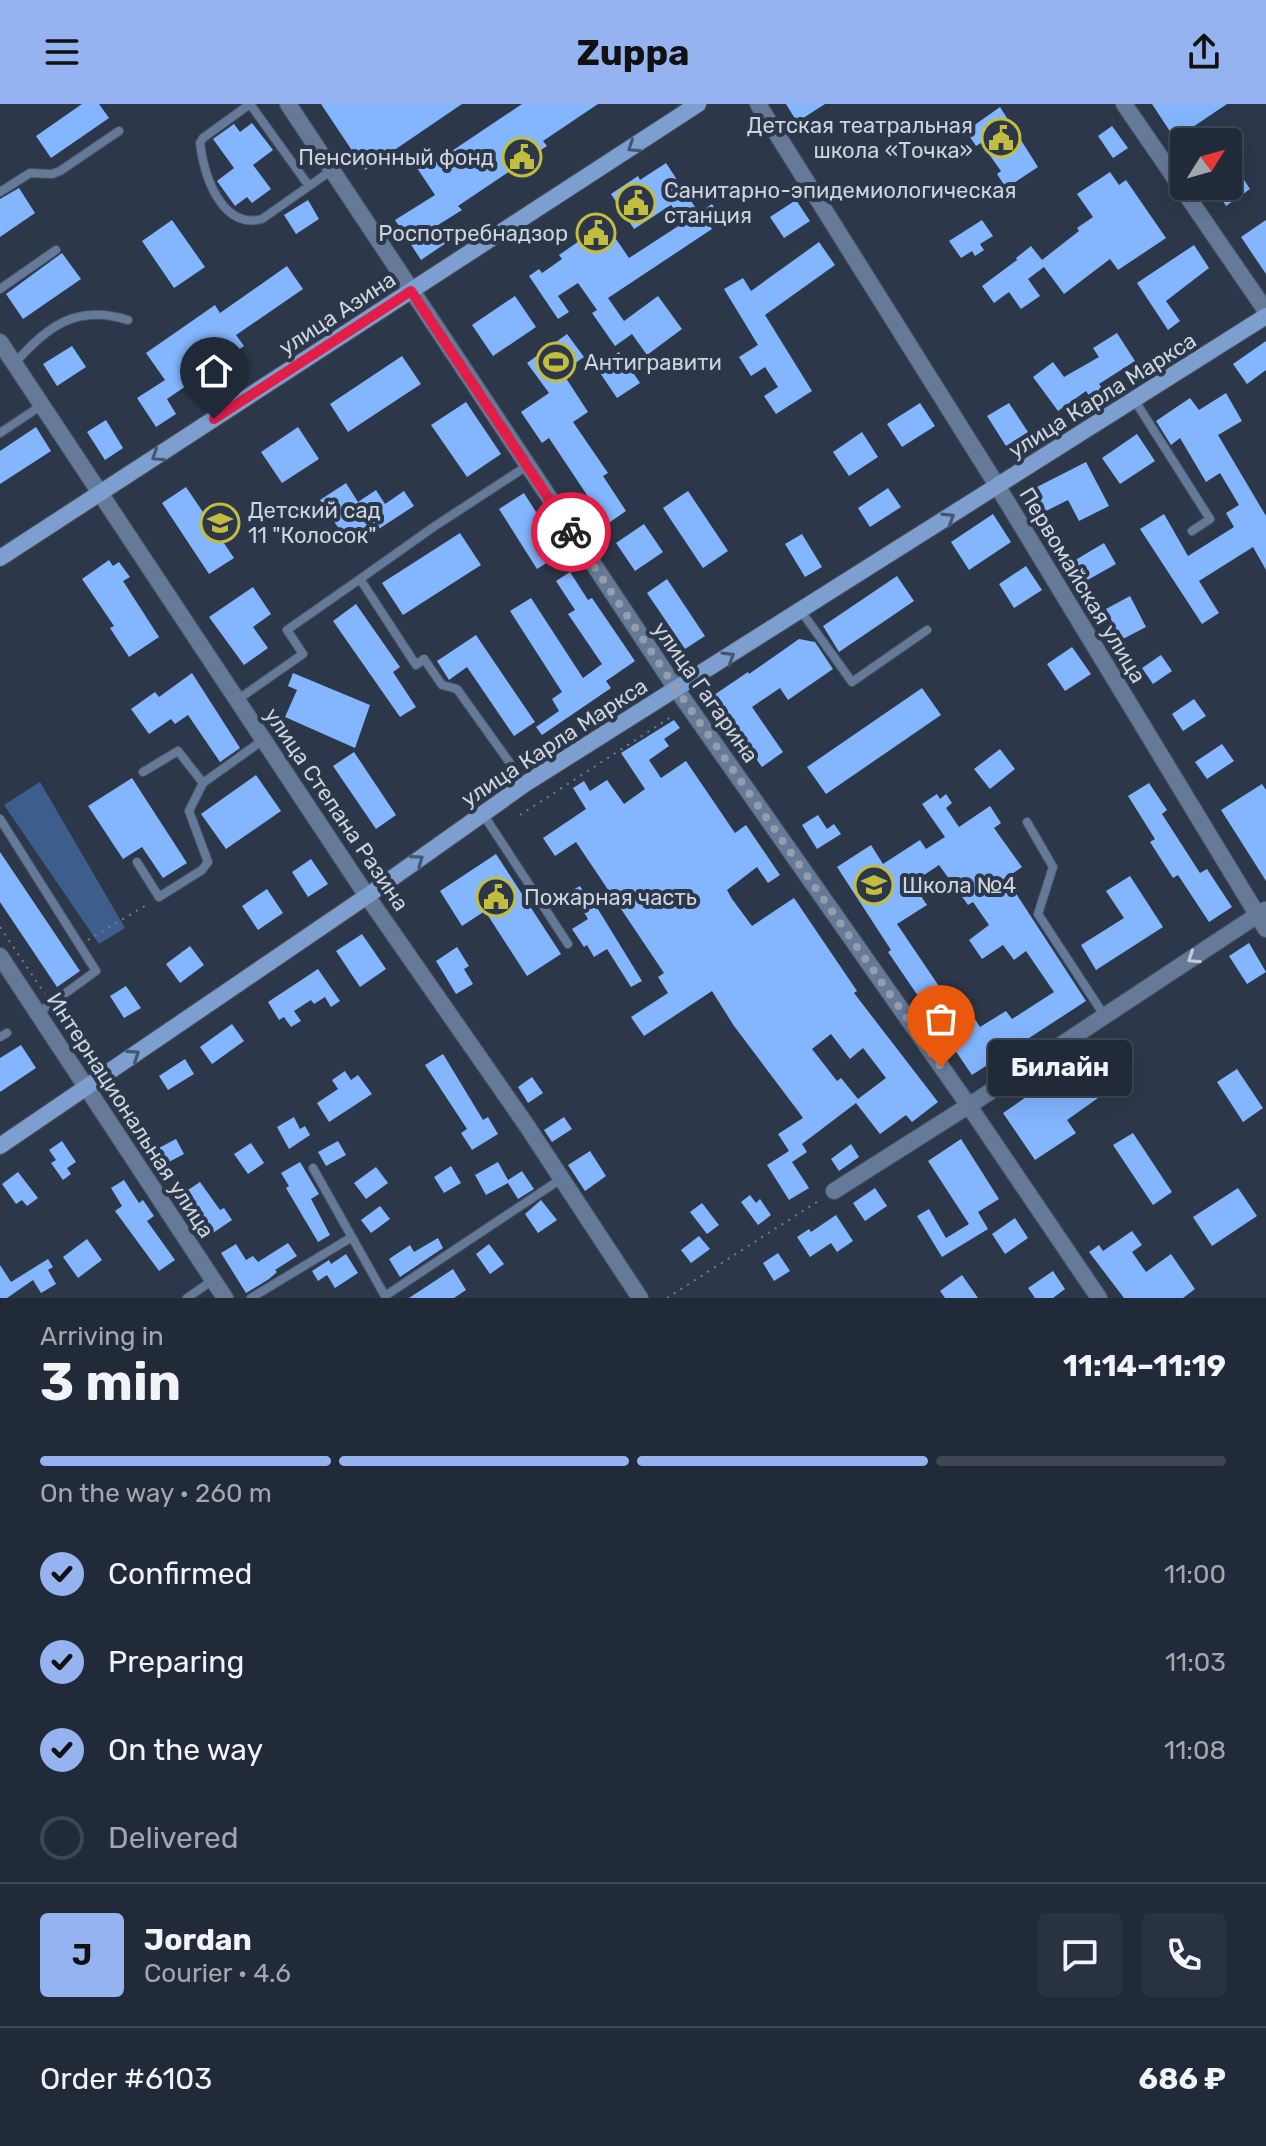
<!DOCTYPE html>
<meta charset="utf-8">
<style>
:root{--surface:#212a38;--page:#293240;--text:#f1f3f6;--muted:#a2a7ae;--line:#3e4653;--accent:#95b2f1}
body{margin:0;font-family:Rubik,sans-serif;background:var(--page);color:var(--text);height:100vh;display:flex;flex-direction:column;font-size:30px;white-space:nowrap}
*{box-sizing:border-box;margin:0}
p{font-size:26px;color:var(--muted)}
.icon{flex:none;width:44px;height:44px;fill:none;stroke:currentColor;stroke-width:2;stroke-linecap:round;stroke-linejoin:round}
.map{position:relative;height:1194px;overflow:hidden}
.details{display:flex;flex-direction:column;background:var(--surface);flex:1}
.details>*{flex:none}
.needle{width:52px;rotate:53deg}
.controls{position:absolute;left:1170px;top:24px;display:grid;gap:16px}
.controls a{display:grid;place-items:center;width:72px;height:72px;border-radius:8px;background:var(--surface);box-shadow:0 8px 32px #0002,0 0 0 2px var(--line);font-size:40px}
.pin{position:absolute;display:grid;place-items:center;width:68px;height:68px;color:#fff;margin:-82px -34px;border-radius:50% 50% 50% 0;rotate:-45deg;box-shadow:0 0 8px #0007}
.pin .icon{rotate:45deg}
.courier{position:absolute;display:grid;place-items:center;width:80px;height:80px;margin:-40px;border:6px solid #e11d48;border-radius:50%;background:#fff;color:#222;box-shadow:0 2px 10px #0007}
.bubble{position:absolute;height:56px;border-radius:8px;background:var(--surface);box-shadow:0 8px 32px #0002,0 0 0 2px var(--line);font-size:26px;font-weight:700;line-height:56px;text-align:center}
.headline em{font-style:normal;font-weight:700}
.headline div{display:flex;flex-direction:column-reverse}
.headline{display:flex;align-items:center;justify-content:space-between;height:136px;padding:0 40px}
h1{font-size:52px;font-weight:700;line-height:60px}
.bar{display:grid;grid-template-columns:repeat(4,1fr);gap:12px 8px;align-content:center;height:96px;padding:0 40px}
.bar i{height:10px;border-radius:6px;background:var(--line)}
.bar .current{background:var(--accent)}
.bar p{grid-column:span 4}
.line{display:flex;align-items:center;gap:20px;padding:0 40px;border-top:2px solid var(--line)}
.line div{flex:1}
.round{display:grid;place-items:center;flex:none;width:84px;height:84px;border-radius:8px;background:var(--page)}
ol{padding:0 40px;list-style:none}
li{display:flex;align-items:center;gap:24px;height:88px}
li p{margin-inline-start:auto}
li .icon{padding:8px;border-radius:50%;background:var(--accent);color:#111;stroke-width:4}
li:last-child{color:var(--muted)}
li i{width:44px;height:44px;border:4px solid var(--line);border-radius:50%}
header{display:flex;justify-content:space-between;align-items:center;height:104px;padding:0 40px;background:var(--accent);color:#111;font-size:36px;font-weight:700}
.map>svg:first-child{display:block}
.green{fill:#3d5e8c}
.building{fill:#83b6ff;fill-rule:evenodd}
.lines{fill:none;stroke-linecap:round;stroke-linejoin:round}
.service-casing{stroke:#495465;stroke-width:10}
.minor-casing{stroke:#495465;stroke-width:18}
.tertiary-casing{stroke:#495465;stroke-width:18}
.secondary-casing{stroke:#495465;stroke-width:18}
.path{stroke:#727c8b;stroke-width:2;stroke-dasharray:2 6;stroke-linecap:butt}
.service{stroke:#657a99;stroke-width:8}
.minor{stroke:#657a99;stroke-width:16}
.tertiary{stroke:#657a99;stroke-width:16}
.secondary{stroke:#7d9fcf;stroke-width:16}
.oneway{stroke:#445772}
.oneway2{stroke:#c2cbd8}
.done{stroke:#949dab;stroke-width:8;stroke-dasharray:0 14.4}
.route{stroke:#e11d48;stroke-width:10}
.labels{text-anchor:middle;stroke-width:8;stroke-linejoin:round;paint-order:stroke}
.poi-label{font-size:22px;fill:#ccd4df;stroke:#2c384a;text-anchor:start}
.street-label{font-size:22px;fill:#ccd4df;stroke:#2c384a}
</style>
<header><svg class="icon" aria-label="menu" viewBox="0 0 24 24"><path d="M4 6h16M4 12h16M4 18h16"/></svg>Zuppa<svg class="icon" aria-label="share" viewBox="0 0 24 24"><path d="M12 15V3M7 8l5-5 5 5M5 13v7h14v-7"/></svg></header>
<div class="map">
<svg width="1266" height="1194" viewBox="0 0 1266 1194">
<rect width="100%" height="100%" fill="#2c384a"/>
<path class="green" d="M40,678L125,824L99,840L4,701Z"/>
<path class="building" d="M82,0H99L109,14L51,54L36,32Z
M321,0H462L365,66Z
M522,0H598L543,37L547,42L458,102L462,106L438,121L449,137L421,156L395,116L435,91L413,58L424,50L431,61Z
M786,0H825L797,18Z
M1152,0H1227L1175,35Z
M1000,3L1038,63L1006,84L997,70L1001,67L981,39L976,42L966,27Z
M252,19L273,46L253,61L271,85L252,99L247,93L235,102L217,77L234,64L213,35L234,20L240,28Z
M1112,22L1128,44L1113,54L1098,32Z
M666,59L699,109L712,100L721,115L710,122L712,125L608,194L624,217L658,192L682,225L647,251L632,230L615,242L592,209L597,206L578,179L558,192L569,208L558,215L529,172L539,165L542,169L562,155L559,151L605,119L629,154L683,119L671,101L634,125L611,90L638,72L640,76Z
M1110,68L1119,81L1126,76L1166,134L1118,166L1110,155L1064,190L1044,163L1028,175L1040,192L1021,205L1009,188L994,199L982,182L1017,156L1016,154L1031,142L1042,156L1079,127L1077,124L1093,113L1077,90Z
M1239,68L1250,85L1226,102L1213,82H1228V76Z
M19,84L35,109L0,133V95Z
M308,96L319,115L296,130L284,111Z
M796,96L810,117L784,134L770,113Z
M172,116L205,163L174,184L142,137Z
M982,116L993,132L980,140L984,146L975,152L972,147L961,154L949,137Z
M1266,116V170L1241,133Z
M819,138L835,161L765,211L812,287L776,310L764,292L778,283L765,263L751,272L739,253L758,241L724,185L743,174L751,187Z
M1194,141L1209,164L1166,197L1180,217L1168,226L1137,179Z
M62,149L81,175L23,215L6,190Z
M287,162L303,185L236,231L244,242L167,295L176,310L156,323L137,294L165,276L146,249L215,201L220,209Z
M515,192L536,223L493,252L472,221Z
M1117,229L1135,257L1099,280L1103,285L1090,293L1086,287L1058,307L1033,273L1053,258L1064,273L1099,253L1093,244Z
M567,230L584,253L562,268L588,308L573,318L608,369L603,372L626,407L600,425L583,398L589,394L549,334L542,339L521,308L549,289L527,259Z
M1266,237V266L1247,280L1233,260Z
M72,242L86,263L57,282L43,260Z
M619,248L640,279L617,294L596,263Z
M402,252L421,280L348,328L330,300Z
M1226,289L1242,317L1218,331L1266,412V466L1253,443L1199,477L1219,509L1202,520L1140,425L1164,410L1188,452L1234,423L1226,409L1239,401L1220,369L1206,378L1180,334L1171,341L1156,317L1190,294L1199,306Z
M466,298L501,350L467,373L431,321Z
M920,299L935,322L902,343L887,320Z
M1009,299L1028,328L1006,342L987,312Z
M106,316L123,344L105,356L87,328Z
M36,323L51,347L0,380V347Z
M298,323L319,355L282,379L261,348Z
M862,328L878,353L849,372L833,348Z
M1137,330L1155,357L1120,380L1102,354Z
M1086,358L1109,402L1079,417L1068,396L1040,410L1029,387Z
M346,379L358,398L376,386L385,400L404,387L414,402L351,443L320,396Z
M186,383L234,454L209,470L162,399Z
M888,384L901,403L870,423L858,404Z
M688,387L728,447L703,464L663,404Z
M524,389L562,449L537,465L499,405Z
M993,410L1011,438L969,466L951,438Z
M644,420L663,448L635,467L616,439Z
M460,429L481,461L403,511L382,479Z
M802,430L822,463L805,473L785,440Z
M1104,439L1116,460L1084,478L1072,458Z
M109,456L113,462L119,458L130,473L123,477L159,533L129,553L110,524L114,522L82,475Z
M1026,462L1042,486L1014,504L999,480Z
M570,468L588,496L592,494L635,557L606,577L611,584L542,631L536,623L559,607L552,595L562,588L510,507L531,494L583,574L602,560L568,510L575,506L556,477Z
M897,472L914,497L839,548L823,522Z
M667,475L705,532L685,545L647,489Z
M253,483L271,510L253,523L268,544L244,561L209,513Z
M1130,492L1146,523L1121,536L1106,505Z
M356,500L400,563L393,568L416,603L400,613L333,517Z
M476,531L535,618L514,632L467,563L449,576L437,557Z
M799,535L815,538L833,565L788,596L780,584L752,603L783,648L762,663L711,593L748,568L749,570Z
M1072,543L1091,570L1065,587L1047,560Z
M1161,551L1172,567L1153,580L1142,564Z
M192,569L240,644L220,658L188,611L175,620L171,615L149,630L131,605L155,588L159,593Z
M293,569L370,601L355,644L285,613L297,586L288,582Z
M922,584L941,611L826,690L807,663Z
M1194,595L1206,612L1183,627L1172,610Z
M674,616L680,624L664,635L669,642L649,656L661,674L686,657L735,729L746,721L780,771L768,779L757,763L727,786L732,795L752,822L794,794L857,887L854,889L938,998L912,1018L906,1011L880,1030L856,999L802,1040L807,1048L792,1058L809,1084L789,1096L767,1061L789,1047L778,1030L803,1014L798,1007L734,922L712,887L644,932L631,913L668,889L658,873L664,869L576,738L555,752L543,734L586,705L573,684L584,677L590,687L607,676L624,700L645,685L621,649ZM831,930L850,955L863,944L886,974L858,995L841,974L837,977L812,945Z
M1222,640L1234,657L1207,675L1195,658Z
M1000,645L1015,665L990,685L974,665Z
M354,648L396,711L376,725L333,662Z
M256,671L281,707L226,745L201,710Z
M132,674L187,759L163,774L142,743L123,755L88,702Z
M1149,679L1167,706L1162,710L1200,769L1207,765L1232,803L1209,818L1178,771L1173,774L1150,738L1155,735L1128,692Z
M1262,680L1266,686V777L1221,706Z
M937,690L940,695L946,690L952,699L946,704L959,723L990,702L1001,719L994,724L1022,763L1006,774L1086,897L972,971L888,848L891,846L837,763L871,741L883,760L920,736L926,745L945,733L922,700ZM939,761L968,801L973,798L989,821L969,836L982,855L1003,841L1014,856L1026,847L1054,888L1012,915L1006,907L980,923L965,900L955,906L897,820L927,801L912,779Z
M818,711L827,725L834,720L841,730L817,745L802,721Z
M0,748L80,867L57,883L0,798Z
M496,750L561,850L527,872L485,807L462,822L440,787Z
M311,755L328,780L308,793L292,768Z
M1130,772L1163,823L1096,866L1081,841L1124,814L1106,787Z
M580,782L590,799L593,797L642,877L631,883L607,845L594,853L587,841L584,843L572,825L588,815L571,787Z
M267,785L283,809L258,826L242,802Z
M362,830L386,865L360,883L336,847Z
M1249,839L1266,868L1247,880L1229,852Z
M190,842L204,861L180,879L166,860Z
M457,843L469,862L464,865L473,880L456,890L436,857Z
M318,865L340,897L331,903L325,893L314,900L311,896L294,907L301,917L291,923L284,913L279,916L268,898Z
M126,882L141,904L124,914L110,892Z
M232,920L244,937L212,960L200,943Z
M21,941L36,964L0,988V954Z
M443,950L483,1016L488,1013L498,1030L472,1046L461,1029L467,1025L425,961Z
M1085,953L1108,987L1067,1016L1076,1029L1035,1056L1003,1009Z
M185,955L194,970L168,986L159,972Z
M1237,965L1263,1004L1243,1018L1217,978Z
M345,967L351,976L358,971L372,990L329,1018L317,999L338,985L332,976Z
M532,973L543,989L528,999L518,983Z
M294,1013L300,1025L305,1022L310,1031L289,1045L277,1023Z
M564,1013L572,1025L552,1038L544,1026Z
M1133,1029L1172,1088L1153,1101L1113,1041Z
M176,1035L184,1050L163,1061L155,1046Z
M961,1035L999,1095L978,1108L988,1125L942,1153L917,1112L929,1105L946,1134L969,1120L928,1057Z
M62,1037L76,1058L67,1064L71,1070L63,1076L51,1059L56,1056L49,1046Z
M338,1037L346,1051L326,1062L318,1048Z
M251,1039L264,1059L248,1070L234,1050Z
M851,1040L859,1053L839,1067L831,1055Z
M590,1047L606,1072L585,1087L568,1061Z
M300,1058L319,1090L311,1095L330,1131L318,1138L286,1084L289,1082L281,1069Z
M498,1058L508,1076L522,1067L534,1085L518,1095L508,1079L486,1091L475,1071Z
M451,1062L461,1079L444,1089L434,1073Z
M376,1063L388,1079L366,1095L354,1079Z
M18,1068L38,1094L27,1102L22,1096L16,1100L2,1080Z
M124,1076L139,1099L143,1096L154,1112L147,1117L175,1156L159,1167L115,1107L122,1102L111,1084Z
M200,1078L220,1106L224,1104L232,1116L210,1131L202,1119L204,1117L185,1088Z
M875,1084L887,1102L865,1117L853,1099Z
M1238,1084L1257,1112L1212,1142L1193,1113Z
M750,1091L756,1099L760,1095L771,1111L758,1121L741,1098Z
M541,1096L557,1116L538,1129L525,1110Z
M702,1099L719,1121L707,1130L690,1108Z
M380,1102L390,1115L371,1129L361,1116Z
M836,1111L853,1137L837,1148L831,1139L810,1153L797,1133L809,1125L811,1128Z
M1015,1114L1028,1134L1005,1150L992,1130Z
M1132,1127L1142,1141L1132,1148L1146,1168L1171,1150L1195,1185L1183,1194H1124L1089,1148L1099,1141L1103,1147Z
M699,1132L710,1145L691,1159L681,1146Z
M438,1134L443,1144L400,1173L389,1155L410,1141L414,1148Z
M87,1135L102,1156L78,1174L63,1153Z
M288,1139L297,1152L275,1166L277,1168L269,1175L246,1189L221,1149L236,1140L246,1156L253,1152L258,1158Z
M489,1140L504,1160L490,1170L476,1150Z
M778,1149L790,1167L774,1177L763,1159Z
M346,1150L358,1169L335,1184L327,1171L318,1177L312,1167L329,1156L331,1160Z
M48,1155L53,1163L48,1166L56,1180L41,1189L33,1176L7,1194H0V1161L11,1178Z
M453,1165L466,1186L454,1194H409Z
M1053,1167L1065,1185L1053,1194H1035L1028,1184Z
M962,1171L978,1194H945L940,1187Z"/>
<g class="lines">
<g class="service-casing">
<path id="service" d="M250,0L203,34L200,39C203,69 221,126 262,115L332,66
M250,0L309,82
M0,88L30,69L52,70L60,67L119,27
M0,185L56,146
M15,259C48,221 78,200 128,216
M1135,297L1210,415L1192,427
M0,329L42,301
M360,475L435,422L527,362
M801,507L852,578L927,526
M237,596L303,550L287,526L360,475L416,561L424,555L442,581L457,585L525,680
M143,668L178,647L203,679L263,636
M483,710L568,840
M0,715L96,867L38,909
M1027,718L1053,763L1038,810L1104,911
M137,758L159,793L202,766L208,758L189,707L203,679
M0,933L7,929
M313,1064L385,1192L561,1075
M187,1194L213,1176
M251,1194L352,1133"/>
</g>
<g class="minor-casing">
<path id="minor" d="M758,0L998,383L1266,825
M0,238L367,792L527,1022L640,1194
M0,852L225,1194
M834,1087L979,995L1265,806"/>
</g>
<g class="tertiary-casing">
<path id="tertiary" d="M288,0L677,586L969,1002L1099,1194
M1124,0L1266,207"/>
</g>
<g class="secondary-casing">
<path id="secondary" d="M0,454L698,0
M0,1042L367,792L525,680L1266,212"/>
</g>
<path class="path" d="M520,711L674,611
M0,823L45,890
M88,836L148,800
M58,909L83,948
M667,1194L820,1096"/>
<use href="#service" class="service"/>
<use href="#minor" class="minor"/>
<use href="#tertiary" class="tertiary"/>
<use href="#secondary" class="secondary"/>
</g>
<defs><path id="oneway-chevron" d="M-2-3.5L2.5 0L-2 3.5" fill="none" stroke-width="1.6" stroke-linecap="round" stroke-linejoin="round" transform="scale(2)"/></defs>
<g class="oneway">
<use href="#oneway-chevron" transform="translate(633 43) rotate(147)"/>
<use href="#oneway-chevron" transform="translate(157 352) rotate(147)"/>
<use href="#oneway-chevron" transform="translate(949 414) rotate(-32)"/>
<use href="#oneway-chevron" transform="translate(729 553) rotate(-32)"/>
<use href="#oneway-chevron" transform="translate(418 756) rotate(-36)"/>
<use href="#oneway-chevron" transform="translate(134 951) rotate(-34)"/>
</g>
<use class="oneway2" href="#oneway-chevron" transform="translate(1193 854) rotate(147)"/>
<g class="lines">
<path class="done" d="M571,428L677,586L941,963"/>
<path class="route" d="M214,315L411,187L571,428"/>
</g>
<defs>
<g id="civic-ring" transform="scale(2)"><circle r="9.5" fill="#2c384a" stroke="#c2bd3f" stroke-width="1.5"/><path d="M-.6-6.5H3V-4.5H.6V-3L4-1V1h2V6H-6V1h2V-1L-.6-3ZM-1.2 2.5V6h2.4V2.5Z" fill="#c2bd3f"/></g>
<g id="stadium-ring" transform="scale(2)"><circle r="9.5" fill="#2c384a" stroke="#c2bd3f" stroke-width="1.5"/><path d="M0-5a6.5 5 0 1 0 0 10a6.5 5 0 1 0 0-10ZM-3.5-1.8h7v3.6h-7Z" fill="#c2bd3f"/></g>
<g id="school-ring" transform="scale(2)"><circle r="9.5" fill="#2c384a" stroke="#c2bd3f" stroke-width="1.5"/><path d="M0-5L7-2L0 1L-7-2ZM-4 1L0 2.5L4 1V4Q0 6-4 4Z" fill="#c2bd3f"/></g>
</defs>
<g fill-rule="evenodd">
<use href="#civic-ring" x="1001" y="34"/>
<use href="#civic-ring" x="522" y="53"/>
<use href="#civic-ring" x="636" y="99"/>
<use href="#civic-ring" x="596" y="129"/>
<use href="#stadium-ring" x="556" y="258"/>
<use href="#school-ring" x="220" y="419"/>
<use href="#school-ring" x="874" y="781"/>
<use href="#civic-ring" x="496" y="793"/>
</g>
<g class="labels">
<g class="poi-label">
<text x="973" y="29" text-anchor="end">Детская театральная<tspan x="973" dy="25">школа «Точка»</tspan></text>
<text x="494" y="61" text-anchor="end">Пенсионный фонд</text>
<text x="664" y="94">Санитарно-эпидемиологическая<tspan x="664" dy="25">станция</tspan></text>
<text x="568" y="137" text-anchor="end">Роспотребнадзор</text>
<text x="584" y="266">Антигравити</text>
<text x="248" y="414">Детский сад<tspan x="248" dy="25">11 "Колосок"</tspan></text>
<text x="902" y="789">Школа №4</text>
<text x="524" y="801">Пожарная часть</text>
</g>
<g class="street-label">
<text transform="translate(337 209) rotate(-33)" y="8">улица Азина</text>
<text transform="translate(1102 291) rotate(-32)" y="8">улица Карла Маркса</text>
<text transform="translate(1083 481) rotate(59)" y="8">Первомайская улица</text>
<text transform="translate(706 588) rotate(55)" y="8">улица Гагарина</text>
<text transform="translate(554 638) rotate(-33)" y="8">улица Карла Маркса</text>
<text transform="translate(337 705) rotate(56)" y="8">улица Степана Разина</text>
<text transform="translate(131 1011) rotate(57)" y="8">Интернациональная улица</text>
</g>
</g>
</svg>
<div class="controls">
<a><svg class="needle" viewBox="-14 -14 28 28"><path d="M0-13l5 13h-10z" fill="#e53935"/><path d="M0 13l5-13h-10z" fill="#a2a7ae"/></svg></a>
</div>
<div class="pin" style="left:941px;top:963px;background:#ea580c"><svg class="icon" aria-label="bag" viewBox="0 0 24 24"><path d="M5 8h14l-1 12H6zM9 8a3 3 0 0 1 6 0"/></svg></div>
<div class="pin" style="left:214px;top:315px;background:#1f2937"><svg class="icon" aria-label="home" viewBox="0 0 24 24"><path d="M3 11l9-7 9 7M6 9v11h12V9"/></svg></div>
<div class="courier" style="left:571px;top:428px"><svg class="icon" aria-label="bike" viewBox="0 0 24 24"><circle cx="6" cy="16" r="4"/><circle cx="18" cy="16" r="4"/><path d="M6 16l4-8h5l3 8M10 8l3 8H6M13 5h3"/></svg></div>
<div class="bubble" style="left:988px;top:936px;width:144px">Билайн</div>
</div>
<section class="details">
<div class="headline"><div><h1>3 min</h1><p>Arriving in</p></div><em>11:14–11:19</em></div>
<div class="bar"><i class="current"></i><i class="current"></i><i class="current"></i><i></i><p>On the way · 260 m</p></div>
<ol>
<li><svg class="icon" aria-label="check" viewBox="0 0 24 24"><path d="M5 12l5 5 9-10"/></svg>Confirmed<p>11:00</p></li>
<li><svg class="icon" aria-label="check" viewBox="0 0 24 24"><path d="M5 12l5 5 9-10"/></svg>Preparing<p>11:03</p></li>
<li><svg class="icon" aria-label="check" viewBox="0 0 24 24"><path d="M5 12l5 5 9-10"/></svg>On the way<p>11:08</p></li>
<li><i></i>Delivered</li>
</ol>
<div class="line" style="height:144px"><b class="round" style="background:var(--accent);color:#111">J</b><div><b>Jordan</b><p>Courier · 4.6</p></div><a class="round"><svg class="icon" aria-label="chat" viewBox="0 0 24 24"><path d="M4 5h16v11H9l-5 4z"/></svg></a><a class="round"><svg class="icon" aria-label="phone" viewBox="0 0 24 24"><path d="M5 4h4l2 5-3 2q2 4 5 5l2-3 5 2v4C11 20 4 13 5 4z"/></svg></a></div>
<div class="line" style="height:104px"><div>Order #6103</div><b>686 ₽</b></div>
</section>
